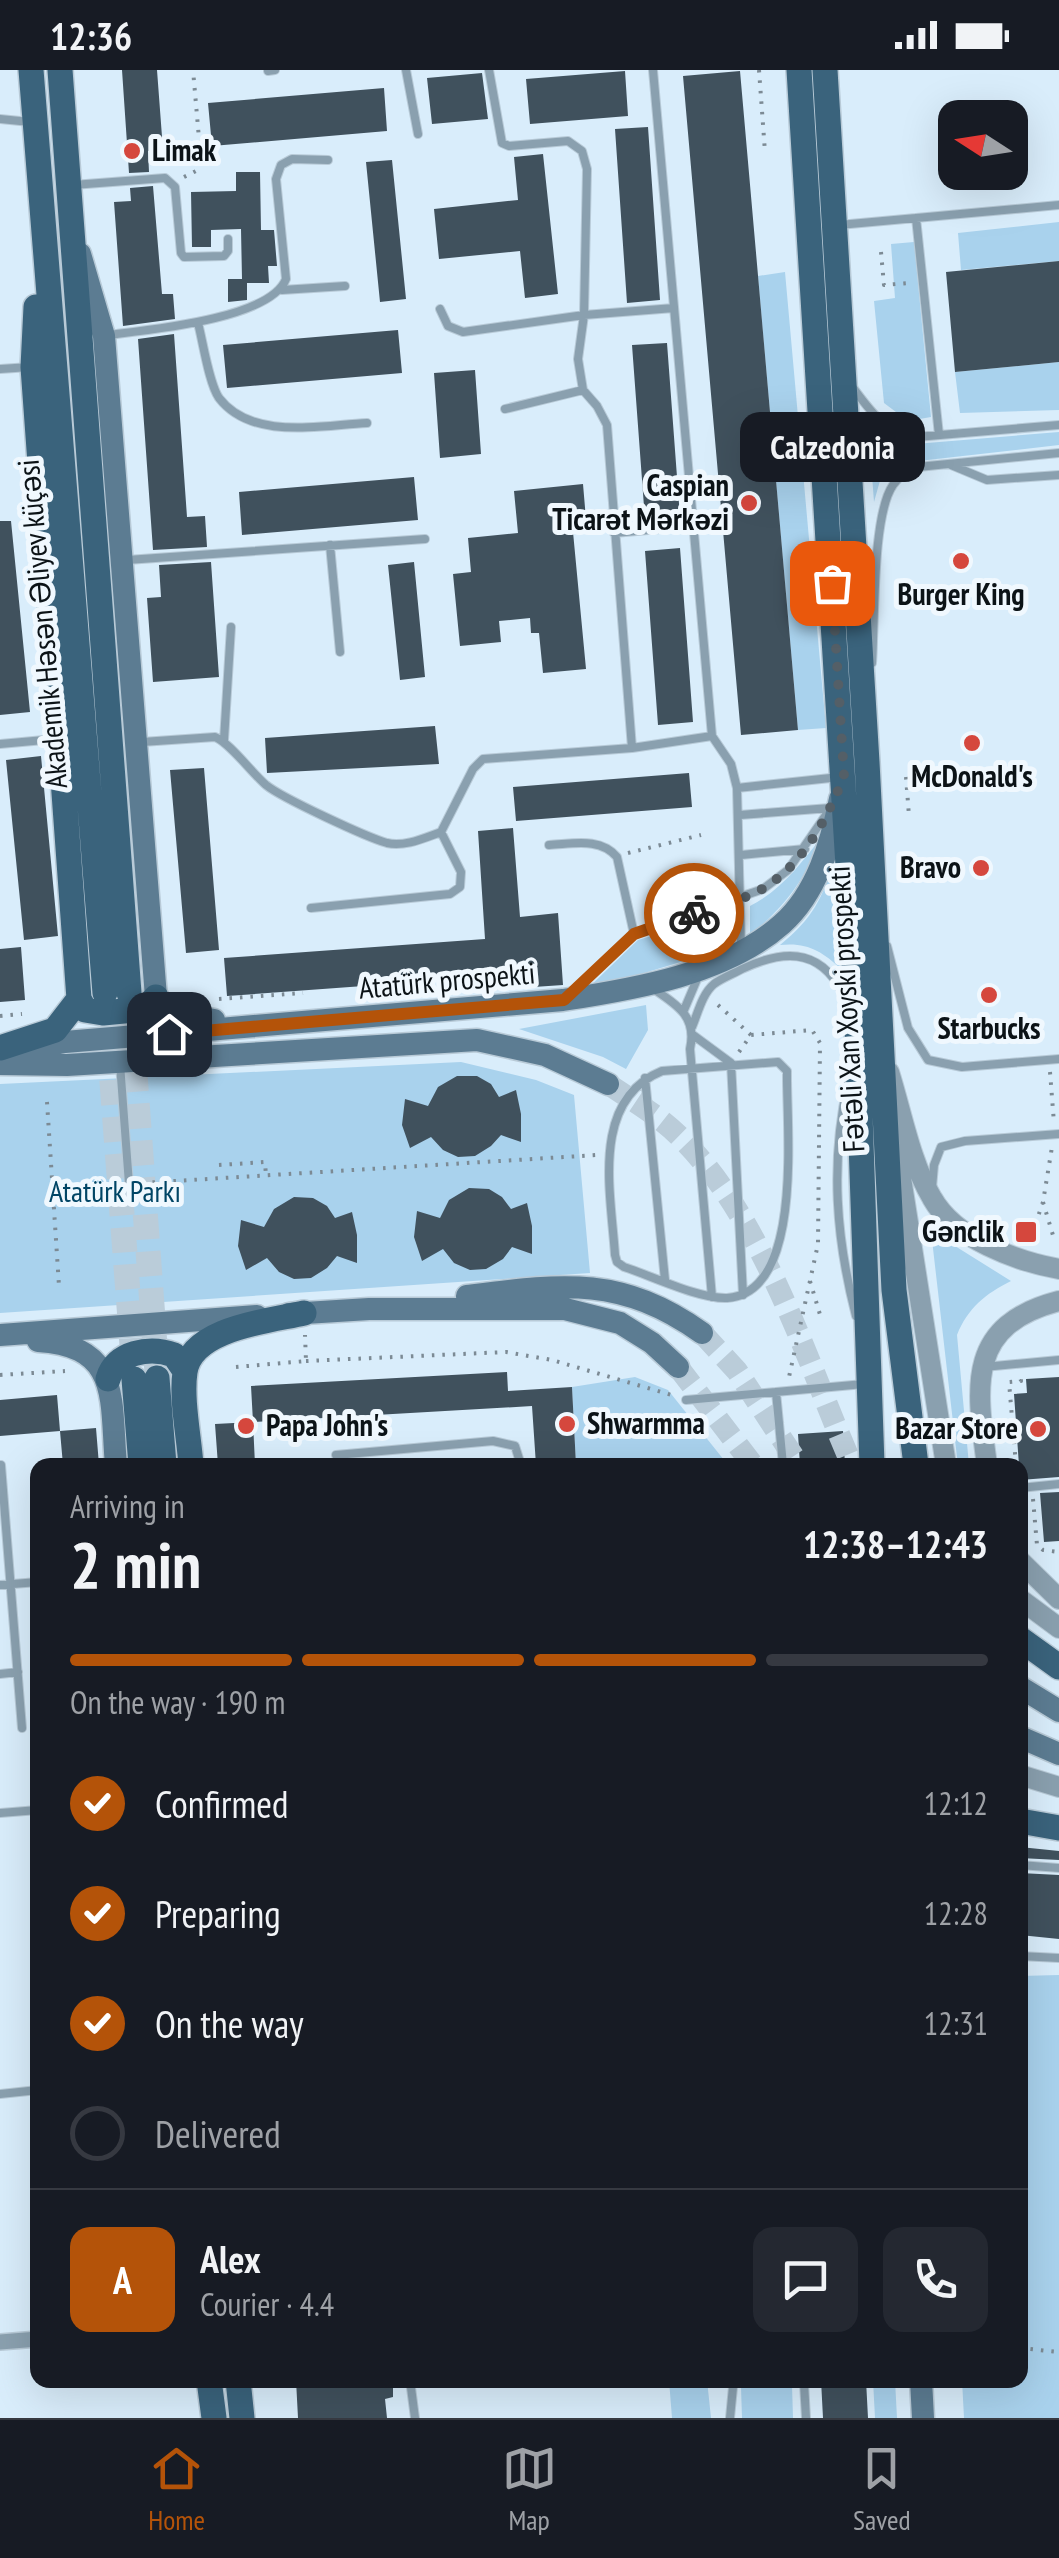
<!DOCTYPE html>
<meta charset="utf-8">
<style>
:root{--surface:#171b24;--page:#242831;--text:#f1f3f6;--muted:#9ea1a6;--line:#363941;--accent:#b45309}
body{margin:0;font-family:"PT Sans Narrow",sans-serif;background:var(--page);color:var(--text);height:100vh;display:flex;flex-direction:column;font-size:38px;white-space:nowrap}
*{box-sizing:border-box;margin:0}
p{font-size:32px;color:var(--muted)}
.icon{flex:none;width:55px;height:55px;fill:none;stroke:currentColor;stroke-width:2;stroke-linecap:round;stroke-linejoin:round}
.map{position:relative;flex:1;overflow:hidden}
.side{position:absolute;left:30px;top:1388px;width:998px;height:930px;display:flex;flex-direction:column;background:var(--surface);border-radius:20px;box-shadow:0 10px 40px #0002}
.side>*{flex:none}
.needle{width:65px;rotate:282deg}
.tools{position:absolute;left:938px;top:30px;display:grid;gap:20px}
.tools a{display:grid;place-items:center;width:90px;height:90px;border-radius:20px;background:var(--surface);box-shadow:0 10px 40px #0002;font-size:50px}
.pin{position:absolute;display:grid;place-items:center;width:85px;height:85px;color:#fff;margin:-42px;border-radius:20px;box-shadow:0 5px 15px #0006}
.courier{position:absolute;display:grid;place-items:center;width:100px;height:100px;margin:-50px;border:8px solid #b45309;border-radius:50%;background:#fff;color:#222;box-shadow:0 2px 12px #0007}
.bubble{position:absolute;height:70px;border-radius:20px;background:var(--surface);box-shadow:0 10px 40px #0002;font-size:32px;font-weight:800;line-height:70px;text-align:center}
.overview em{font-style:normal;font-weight:800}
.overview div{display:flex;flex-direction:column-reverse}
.overview{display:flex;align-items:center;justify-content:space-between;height:170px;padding:0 40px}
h1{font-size:65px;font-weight:800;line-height:75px}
.bar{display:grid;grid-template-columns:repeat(4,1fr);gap:15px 10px;align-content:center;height:120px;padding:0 40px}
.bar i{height:12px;border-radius:8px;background:var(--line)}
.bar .on{background:var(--accent)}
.bar p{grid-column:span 4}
.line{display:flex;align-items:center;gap:25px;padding:0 40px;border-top:2px solid var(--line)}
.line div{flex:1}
.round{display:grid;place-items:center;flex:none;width:105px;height:105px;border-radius:20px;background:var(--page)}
ol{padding:0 40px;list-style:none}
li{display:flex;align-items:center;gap:30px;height:110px}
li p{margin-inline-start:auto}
li .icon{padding:10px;border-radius:50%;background:var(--accent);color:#fff;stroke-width:4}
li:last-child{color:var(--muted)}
li i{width:55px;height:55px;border:5px solid var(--line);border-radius:50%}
.status{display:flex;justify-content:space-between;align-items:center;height:70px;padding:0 50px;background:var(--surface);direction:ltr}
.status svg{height:28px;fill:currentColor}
.menu{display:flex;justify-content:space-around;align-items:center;height:140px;border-top:2px solid var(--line);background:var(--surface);font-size:28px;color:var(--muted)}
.menu a{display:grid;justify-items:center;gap:5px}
.menu .on{color:var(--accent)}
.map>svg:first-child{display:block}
.green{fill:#a9d2ed}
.building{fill:#40515d}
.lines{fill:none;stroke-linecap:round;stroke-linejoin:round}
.secondary-tunnel{stroke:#baccd9;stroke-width:22;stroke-dasharray:22 11;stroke-linecap:butt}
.primary-tunnel{stroke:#baccd9;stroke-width:25;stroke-dasharray:25 12;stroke-linecap:butt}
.service-casing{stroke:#b8cad7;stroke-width:10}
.minor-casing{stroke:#b8cad7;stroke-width:18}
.tertiary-casing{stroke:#b8cad7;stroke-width:22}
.secondary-casing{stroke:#b8cad7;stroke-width:25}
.primary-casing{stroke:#b8cad7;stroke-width:28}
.path{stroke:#7c8a94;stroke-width:4;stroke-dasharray:2.5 8;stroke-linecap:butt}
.service{stroke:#8aa0af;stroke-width:8}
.minor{stroke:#8aa0af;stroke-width:15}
.tertiary{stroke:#8aa0af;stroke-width:20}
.secondary{stroke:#5c7c92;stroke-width:22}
.primary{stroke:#3a637c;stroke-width:25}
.done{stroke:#545f67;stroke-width:10;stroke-dasharray:0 18}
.route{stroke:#b45309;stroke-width:12}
.poi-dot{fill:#d5473d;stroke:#f0f8fe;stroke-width:4}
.labels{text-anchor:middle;stroke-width:10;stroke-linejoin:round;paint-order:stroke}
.poi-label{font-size:30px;font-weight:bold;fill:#0c1317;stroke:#f0f8fe;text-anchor:end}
.street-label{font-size:30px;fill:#0c1317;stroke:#f0f8fe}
.park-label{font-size:30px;fill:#004565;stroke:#f0f8fe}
</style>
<div class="status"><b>12:36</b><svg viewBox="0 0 49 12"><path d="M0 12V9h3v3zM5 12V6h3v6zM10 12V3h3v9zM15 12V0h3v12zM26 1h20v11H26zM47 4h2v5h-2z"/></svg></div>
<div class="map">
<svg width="1059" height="2348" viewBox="0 0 1059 2348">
<rect width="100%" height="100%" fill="#d9edfb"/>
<path class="green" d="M1059,152V191L961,200L958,163Z
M914,172L931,347L908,351L884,333L874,231L895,228L891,174Z
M785,202L826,658L798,660L758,206Z
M1059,292V340L960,343L955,302Z
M868,352L889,371L903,375L1059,362V375L901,393L881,407L874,432Z
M820,769C803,814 786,834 750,866V836C781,820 799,796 820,769Z
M835,789L841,899C822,881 807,872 780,875C813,848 822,829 835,789Z
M734,842L733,876L585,921L638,870Z
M646,935L648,960L626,999L603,987L519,959Z
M461,992L536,1010L574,1025L590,1203L0,1243V1014Z
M931,1161L1011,1211C985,1224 968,1238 957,1265L969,1395H959L957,1387Z
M635,1307L668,1320L728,1395H576L572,1317Z
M1059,1905V2348H964L962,2310H1020V1906Z
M669,2310H707L711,2348H672Z
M873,2310H895L897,2348H875Z
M792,2315L793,2348H742L741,2317Z"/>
<path class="building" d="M122,0H157L163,80L148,81L149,102L129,103Z
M625,1L628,46L530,54L526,9Z
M740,1L798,660L741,665L683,6Z
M482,3L488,49L432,54L427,8Z
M384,18L387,61L212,76L208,33Z
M648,57L660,230L627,233L615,59Z
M543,84L558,224L525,228L520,181L439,189L434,139L518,130L514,87Z
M392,90L406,229L380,232L366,92Z
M236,102H260L261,160H274L277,196H268L269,213H247V230L228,232V209H242L241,159L211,160V177H192L191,122L236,121Z
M153,116L162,224H173L175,249L123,256L114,132L131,131L130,118Z
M1059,191V292L955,302L946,202Z
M398,260L402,303L227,318L223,275Z
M174,264L187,447L205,446L207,477L153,480L138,269Z
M667,273L680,447L645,450L632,275Z
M475,300L481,384L440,388L434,303Z
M414,407L418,450L242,465L239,422Z
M583,414L587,461L573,462L586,599L543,603L539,563H531L530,548L499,551L501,572L460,576L453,504L471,502L468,468L518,463L514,421Z
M0,451H11L30,642L0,645Z
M680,478L693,652L658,655L645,481Z
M211,492L219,607L153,612L147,528L161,527L159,495Z
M414,492L425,607L400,610L388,495Z
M435,656L439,694L267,703L265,668Z
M41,686L58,866L24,870L6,690Z
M204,698L219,880L186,883L170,700Z
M689,703L692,737L516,751L513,717Z
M513,758L520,847L558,843L563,915L488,920L487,907L227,926L224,888L485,869L478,761Z
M21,877L25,930L0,932V879Z
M457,1006H477L491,1014L499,1027L516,1020L521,1044V1072L501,1065L491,1076L475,1086L458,1087L443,1080L431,1067L410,1078L402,1055L405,1029L428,1036L438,1017Z
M469,1118L489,1119L502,1127L511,1139L527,1133L532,1156V1184L512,1177L503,1189L486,1199L470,1200L454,1193L443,1179L422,1191L414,1167L417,1141L440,1148L449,1130Z
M294,1127L313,1128L327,1136L335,1148L352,1142L357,1165V1193L337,1186L327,1198L311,1208L294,1209L279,1202L267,1188L246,1200L238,1176L241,1150L264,1157L274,1139Z
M507,1302L508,1321L572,1317L576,1395H536L532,1336L253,1352L251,1316Z
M1059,1307V1407L1020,1410L1014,1324L1027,1323L1026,1309Z
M57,1325L60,1361L0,1366V1330Z
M253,1352L255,1395H218L215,1354Z
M96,1358L99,1395H63L60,1361Z
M843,1361L845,1395H800L798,1364Z
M1059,1422V1471L1044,1472L1040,1423Z
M1020,1777L1059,1781V1790L1020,1788Z
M1020,1803L1059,1805V1869L1020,1865Z
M296,2310H393V2327L385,2329L387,2348H298Z
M821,2310H866L868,2348H823Z"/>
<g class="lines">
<path class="secondary-tunnel" d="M608,1014C633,1031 661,1047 682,1069C764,1151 806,1289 852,1395
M702,1263L737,1301L799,1395
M678,1297L753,1395"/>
<path class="primary-tunnel" d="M129,923L157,1303
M109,973L134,1302"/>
<g class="service-casing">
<path id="service" d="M406,0L418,64
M489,0L502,73L509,76L568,71L582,81L587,99L584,245L578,289L583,320L597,336L607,355L632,678
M653,0L712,666L731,694L737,718L840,707
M268,1L275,0
M0,49L30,52
M73,115L165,108L175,117L181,183L184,187L224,186L228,181V169
M916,148L939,365
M839,155L1059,135
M282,220L345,216
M440,239L448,256L463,262L584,245L674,238
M198,253C203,272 209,314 219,328C252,371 321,355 367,353
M108,265C149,260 270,249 286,209L276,109L281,95L292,89L328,90
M0,299L30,297
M854,319C871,342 886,363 916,367L1059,355
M505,339L583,320
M951,395L987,410L1059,405
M614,463L693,456
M330,475L340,582
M127,490L425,469
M872,593C875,552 872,445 893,415C900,405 907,401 918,397L1059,383
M224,670L231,557
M142,672L215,667C229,672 251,702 266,715C282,728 366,767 387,773C405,777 424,768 441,762L473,699L483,689L632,678L712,666
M0,674L55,669
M737,718L741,878
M740,745L830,738
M549,775C573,774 600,767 617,787L634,864
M741,785L805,779
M311,838L450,824L460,817L461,802L441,762
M887,876L908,958L928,990L962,997L1059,989
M575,920L634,864L763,819L788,800L828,742
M655,920C679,936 697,948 690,979L712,1227
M684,940L698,907
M692,957C698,943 702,924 714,914C722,908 733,904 742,899C789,877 825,880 847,932
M693,965L731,993L743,1225
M778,992L787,1001C786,1055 805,1223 727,1228C699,1229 652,1206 624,1197L617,1192L615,1185C611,1123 590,1030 662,1001Z
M120,994L129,1114
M645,1008L665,1210
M848,1013C830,1093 836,1168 856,1246
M932,1118L934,1095L941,1077L965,1071L1059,1064
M984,1297L1059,1290
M776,1322L783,1395
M686,1330L864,1314
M336,1385L493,1371L515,1376L521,1395
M1,1395L22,1658
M1020,1418L1059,1414
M0,1515L38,1512
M0,1604L18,1602
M0,1743L38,1740
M1020,1795L1059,1798
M1020,1886L1059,1888
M0,2024L38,2020
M410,2310L415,2348
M799,2310L804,2313L806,2348
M730,2348L733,2317L735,2312L742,2310"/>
</g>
<g class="minor-casing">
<path id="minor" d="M0,2272L38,2269"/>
</g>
<g class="tertiary-casing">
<path id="tertiary" d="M889,1002C902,1043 910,1091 932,1128C955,1169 1016,1191 1059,1199
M896,1076L946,1395
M987,1395C976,1316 966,1255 1059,1231
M1020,1491L1059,1529
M1020,1529L1059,1558
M1020,1705L1059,1717"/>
</g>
<g class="secondary-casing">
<path id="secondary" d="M80,184L104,266L156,927L172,942L214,950
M22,980L65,972L563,930C635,919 726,904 782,854C817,823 831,773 840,729
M0,994L67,995L477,970L545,985L608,1014
M467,1226C562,1214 620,1205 702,1263
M289,1244L369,1239H565L620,1253L652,1273L678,1297
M0,1265L257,1246
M38,1271C122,1276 110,1331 116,1395
M1020,1617L1059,1641
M1020,1667L1059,1684
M921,2310L923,2348"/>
</g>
<g class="primary-casing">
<path id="primary" d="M31,0L105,923
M60,0L129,923
M799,0L856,926L872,1395
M825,0L867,692L894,1220L916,1395
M79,929L85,940L103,943L145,939L156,927
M0,978L55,960L79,929L33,297L36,237
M157,1308L164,1395
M108,1309C115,1282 150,1276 174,1285L185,1301
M134,1309L141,1395
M191,1395C189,1367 181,1329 185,1302C191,1258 269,1251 304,1243
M1020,1569L1059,1597
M1020,1751L1059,1758
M209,2310L214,2348
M238,2310L242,2348"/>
</g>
<path class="path" d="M759,0L765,82
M184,107L196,101L200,80L193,0
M881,182L884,215L910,213
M906,707L909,746
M628,783L701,765
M219,929L303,923
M718,935L751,965
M0,946L22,944
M739,982L751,965L812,960L820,973L818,1174L789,1307
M1050,1002L1054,1053
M47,1032L59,1216
M219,1095L265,1092L266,1106
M142,1113L597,1085
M53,1117L118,1114
M1043,1132L1055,1172
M1032,1164L1043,1132L1052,1077
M810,1211L821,1248
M306,1291L506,1282L552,1290L675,1326
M236,1297L306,1291L305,1265
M0,1305L65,1301
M1016,1395L1009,1312L1021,1311L1020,1306
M1033,1429L1037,1475L1043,1480L1059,1482
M1020,2278L1059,2282"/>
<use href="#service" class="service"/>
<use href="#minor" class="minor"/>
<use href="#tertiary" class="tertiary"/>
<use href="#secondary" class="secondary"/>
<use href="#primary" class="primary"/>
</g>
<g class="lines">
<path class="done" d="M694,843C717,836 741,831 762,819C803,795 827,749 844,706L832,513"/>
<path class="route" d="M169,964L564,930L634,864L694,843"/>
</g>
<g class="poi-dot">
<circle cx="132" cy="81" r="10"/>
<circle cx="749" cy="433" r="10"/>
<circle cx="961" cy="491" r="10"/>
<circle cx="972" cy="673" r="10"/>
<circle cx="981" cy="798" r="10"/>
<circle cx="989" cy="925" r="10"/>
<rect x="1014" y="1150" width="24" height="24" rx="5"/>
<circle cx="567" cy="1354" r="10"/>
<circle cx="246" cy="1356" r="10"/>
<circle cx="1038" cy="1359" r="10"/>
</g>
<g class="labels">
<g class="poi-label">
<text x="152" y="91" text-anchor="start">Limak</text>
<text x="729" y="426">Caspian<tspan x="729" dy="34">Ticarət Mərkəzi</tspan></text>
<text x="961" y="535" text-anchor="middle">Burger King</text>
<text x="972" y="717" text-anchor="middle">McDonald's</text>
<text x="961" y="808">Bravo</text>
<text x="989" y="969" text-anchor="middle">Starbucks</text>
<text x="1004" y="1172">Gənclik</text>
<text x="587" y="1364" text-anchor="start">Shwarmma</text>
<text x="266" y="1366" text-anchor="start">Papa John's</text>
<text x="1018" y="1369">Bazar Store</text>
</g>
<g class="street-label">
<text transform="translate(43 554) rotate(-95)" y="10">Akademik Həsən Əliyev küçəsi</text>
<text transform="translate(447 911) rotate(-5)" y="10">Atatürk prospekti</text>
<text transform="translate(847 939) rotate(-93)" y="10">Fətəli Xan Xoyski prospekti</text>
</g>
<g class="park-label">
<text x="115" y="1132">Atatürk Parkı</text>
</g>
</g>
</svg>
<div class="tools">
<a><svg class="needle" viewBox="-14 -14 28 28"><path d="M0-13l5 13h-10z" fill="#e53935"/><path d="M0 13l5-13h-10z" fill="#9ea1a6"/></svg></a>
</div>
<div class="pin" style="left:832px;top:513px;background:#ea580c"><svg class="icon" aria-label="bag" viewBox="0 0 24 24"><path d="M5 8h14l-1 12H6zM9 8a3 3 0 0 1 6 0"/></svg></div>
<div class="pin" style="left:169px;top:964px;background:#1f2937"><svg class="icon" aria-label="home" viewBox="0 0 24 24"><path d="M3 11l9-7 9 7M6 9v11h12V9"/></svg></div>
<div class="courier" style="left:694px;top:843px"><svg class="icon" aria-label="bike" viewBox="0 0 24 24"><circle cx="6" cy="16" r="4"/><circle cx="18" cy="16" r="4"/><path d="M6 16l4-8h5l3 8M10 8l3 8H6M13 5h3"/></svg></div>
<div class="bubble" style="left:740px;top:342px;width:185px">Calzedonia</div>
<section class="side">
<div class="overview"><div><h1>2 min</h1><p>Arriving in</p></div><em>12:38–12:43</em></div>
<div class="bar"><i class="on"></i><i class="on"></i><i class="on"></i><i></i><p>On the way · 190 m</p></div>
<ol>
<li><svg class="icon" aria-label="check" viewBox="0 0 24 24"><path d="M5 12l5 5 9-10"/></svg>Confirmed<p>12:12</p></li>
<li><svg class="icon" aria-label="check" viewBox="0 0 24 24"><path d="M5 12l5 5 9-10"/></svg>Preparing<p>12:28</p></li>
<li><svg class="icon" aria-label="check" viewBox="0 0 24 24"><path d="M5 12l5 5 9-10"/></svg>On the way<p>12:31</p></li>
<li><i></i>Delivered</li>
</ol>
<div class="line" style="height:180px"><b class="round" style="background:var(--accent);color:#fff">A</b><div><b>Alex</b><p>Courier · 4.4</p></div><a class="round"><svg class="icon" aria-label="chat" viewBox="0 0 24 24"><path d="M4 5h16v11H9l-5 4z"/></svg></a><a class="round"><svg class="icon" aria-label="phone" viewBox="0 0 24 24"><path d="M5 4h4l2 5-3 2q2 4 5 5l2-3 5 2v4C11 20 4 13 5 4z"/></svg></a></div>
</section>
</div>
<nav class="menu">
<a class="on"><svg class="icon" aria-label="home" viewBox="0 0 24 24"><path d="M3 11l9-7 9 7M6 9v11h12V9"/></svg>Home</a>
<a><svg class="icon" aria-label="map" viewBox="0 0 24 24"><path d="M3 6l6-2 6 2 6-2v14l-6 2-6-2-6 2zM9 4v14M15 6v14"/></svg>Map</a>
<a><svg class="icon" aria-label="saved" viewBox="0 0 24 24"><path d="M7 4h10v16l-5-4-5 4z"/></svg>Saved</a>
</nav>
